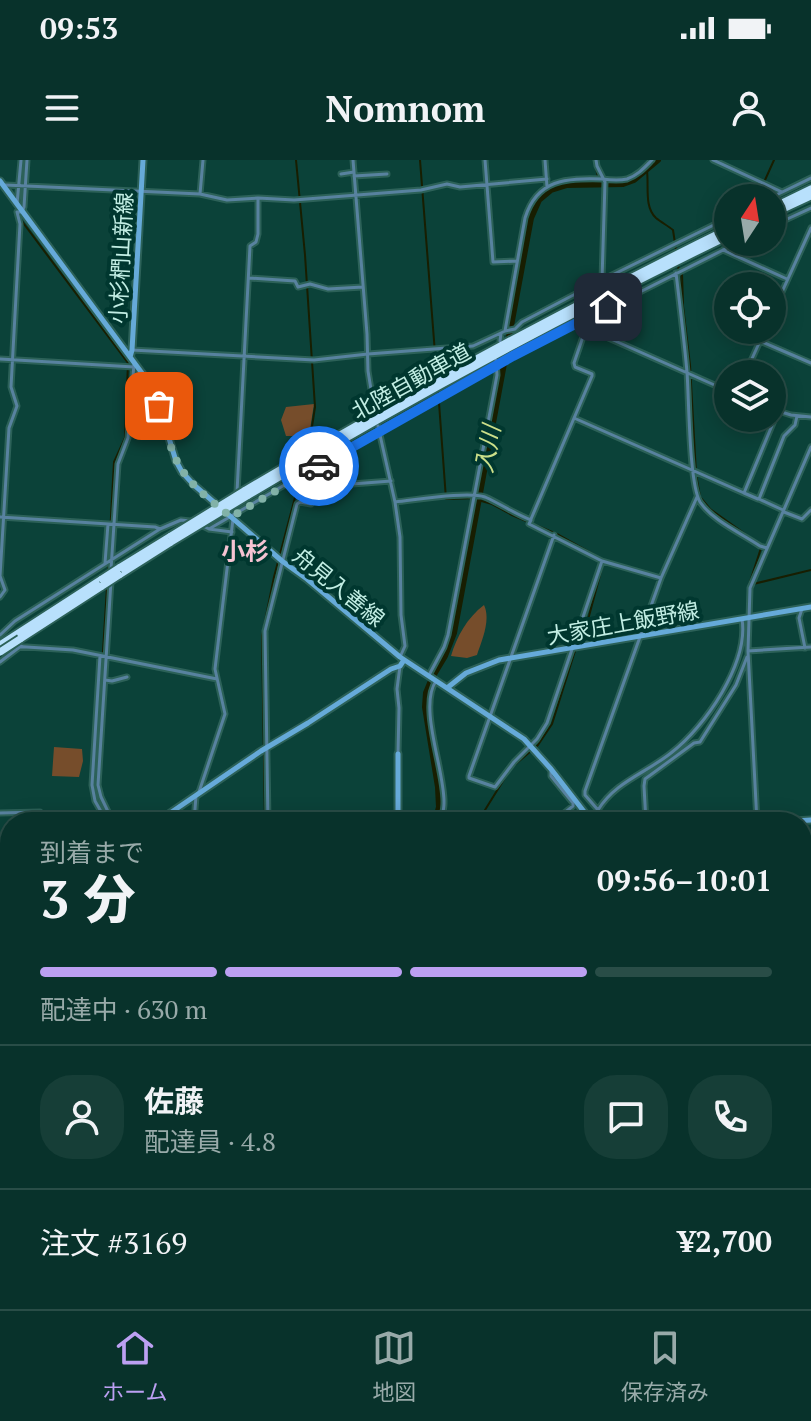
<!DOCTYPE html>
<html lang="ja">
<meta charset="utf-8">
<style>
:root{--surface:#08322b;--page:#163e37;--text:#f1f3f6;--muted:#98aaa9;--line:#294d47;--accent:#bca0f2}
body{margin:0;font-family:"PT Serif","Noto Sans JP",serif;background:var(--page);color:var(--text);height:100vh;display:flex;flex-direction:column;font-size:30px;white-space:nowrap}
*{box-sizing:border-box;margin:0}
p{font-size:26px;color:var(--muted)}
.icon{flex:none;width:44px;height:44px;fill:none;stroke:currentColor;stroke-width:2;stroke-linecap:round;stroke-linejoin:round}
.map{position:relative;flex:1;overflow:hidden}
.details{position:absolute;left:0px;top:652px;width:812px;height:498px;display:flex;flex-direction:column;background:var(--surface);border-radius:32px 32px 0 0;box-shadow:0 4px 20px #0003,0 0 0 2px var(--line)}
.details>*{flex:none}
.needle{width:52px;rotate:12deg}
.buttons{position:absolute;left:714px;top:24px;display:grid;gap:16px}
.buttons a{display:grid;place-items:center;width:72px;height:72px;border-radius:50%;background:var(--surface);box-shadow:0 4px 20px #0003,0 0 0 2px var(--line);font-size:40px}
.pin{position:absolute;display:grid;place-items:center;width:68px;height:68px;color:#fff;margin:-34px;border-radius:16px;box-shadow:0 4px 12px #0006}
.courier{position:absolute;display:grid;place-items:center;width:80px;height:80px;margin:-40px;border:6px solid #1a73e8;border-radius:50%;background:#fff;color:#222;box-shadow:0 2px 10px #0007}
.headline em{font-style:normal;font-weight:800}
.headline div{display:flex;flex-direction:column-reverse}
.headline{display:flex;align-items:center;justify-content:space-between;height:136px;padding:0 40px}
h1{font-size:52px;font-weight:800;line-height:60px}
.bar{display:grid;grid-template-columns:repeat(4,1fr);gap:12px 8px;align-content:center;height:96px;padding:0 40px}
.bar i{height:10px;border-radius:6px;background:var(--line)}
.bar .on{background:var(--accent)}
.bar p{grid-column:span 4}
.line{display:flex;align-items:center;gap:20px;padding:0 40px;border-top:2px solid var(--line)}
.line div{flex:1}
.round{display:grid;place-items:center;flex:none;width:84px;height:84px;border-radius:32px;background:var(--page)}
.status{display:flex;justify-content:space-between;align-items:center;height:56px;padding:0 40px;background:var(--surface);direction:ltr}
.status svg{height:22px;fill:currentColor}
header{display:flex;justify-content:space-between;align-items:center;height:104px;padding:0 40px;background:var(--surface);font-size:36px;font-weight:800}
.tabs{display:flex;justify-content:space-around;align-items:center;height:112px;border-top:2px solid var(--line);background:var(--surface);font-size:22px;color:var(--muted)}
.tabs a{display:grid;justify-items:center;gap:4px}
.tabs .on{color:var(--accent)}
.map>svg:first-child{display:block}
.green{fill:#764d2b}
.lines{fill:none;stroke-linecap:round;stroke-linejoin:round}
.stream{stroke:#181e01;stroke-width:2}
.river{stroke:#181e01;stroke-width:6}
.street-casing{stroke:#2c6158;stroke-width:7}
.secondary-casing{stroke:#2c6158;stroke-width:9}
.highway-casing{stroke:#2c6158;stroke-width:11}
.street{stroke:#58829f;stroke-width:3}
.secondary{stroke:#66aad9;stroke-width:5}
.highway{stroke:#b8e0fc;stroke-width:7}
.rail{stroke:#9ccbc1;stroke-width:2}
.highway-bridge-casing{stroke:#2c6158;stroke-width:11;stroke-linecap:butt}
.highway-bridge{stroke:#b8e0fc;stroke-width:7}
.done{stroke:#82b2a8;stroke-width:8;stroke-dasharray:0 14.4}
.route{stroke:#1a73e8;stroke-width:10}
.labels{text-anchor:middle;stroke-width:8;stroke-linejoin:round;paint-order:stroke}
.street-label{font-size:22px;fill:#c2eee4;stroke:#00372f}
.water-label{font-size:24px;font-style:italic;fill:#cbdf89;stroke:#00372f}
.neighbourhood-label{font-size:24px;font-weight:bold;fill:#f6c3d2;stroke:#00372f}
</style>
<div class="status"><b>09:53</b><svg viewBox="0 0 49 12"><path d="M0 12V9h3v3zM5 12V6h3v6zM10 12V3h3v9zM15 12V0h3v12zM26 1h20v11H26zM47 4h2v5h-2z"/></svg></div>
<header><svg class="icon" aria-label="menu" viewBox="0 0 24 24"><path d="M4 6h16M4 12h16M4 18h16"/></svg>Nomnom<svg class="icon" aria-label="person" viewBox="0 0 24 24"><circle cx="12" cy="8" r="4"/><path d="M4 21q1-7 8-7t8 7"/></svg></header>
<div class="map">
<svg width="811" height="1149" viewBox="0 0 811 1149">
<rect width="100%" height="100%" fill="#0b4239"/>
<path class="green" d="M314,244L309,276H286L281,260L286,247Z
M484,445C491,460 482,480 477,495L467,498L451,496C457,476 467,458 484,445Z
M54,587L82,589L83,601L79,617L52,616Z"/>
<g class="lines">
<path class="stream" d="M296,0L305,95L315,247L309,286
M420,0L437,219
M594,0L600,25
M647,11C649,26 644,47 656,58C661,62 668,66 673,70L676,90
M757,38L774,0
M21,46L24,0
M21,60L128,203L125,278L114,302L108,412
M678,104L690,205L696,314L700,337L710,349L755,381
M691,105L733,82
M683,144L682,114L686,109
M438,229L446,339L478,338
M478,340L492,344L512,355L559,375L604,400L589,456L574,494L552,564L538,585L511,608L485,650L480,662
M761,388L749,425L811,410
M107,427L95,620L98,640L109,662
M265,662L262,476L274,417L302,311
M7,991H10
M206,1140L216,1149
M169,1149L170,1140
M230,1149L234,1140"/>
<path class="river" d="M435,662L439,647L438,627L425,547L426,533L433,516L445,496L454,473L531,58L539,40L551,30L567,25L623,24L634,20L658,0"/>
<g class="street-casing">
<path id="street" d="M353,0L367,174L368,211L374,248
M485,0L493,102L517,101
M545,0L547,27
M596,0L597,6L605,22L602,120
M713,0L782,32
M341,14L354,12
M354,16L387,14
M5,25L200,34L227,40L258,38L294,40L421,30L447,24L460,27L547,19
M200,34L203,0
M770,38L811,18
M17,44L21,0
M772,66L811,48
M723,90L787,119
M676,113C680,146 684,179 687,212C689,238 689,324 700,342C713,361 741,373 760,386L767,388
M249,118L295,121L298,127L310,124L328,129L363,127
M772,154L811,68
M583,160L586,168L728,231
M505,171L515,169L522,162L602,120L728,58
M500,181L501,173L505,171L525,58C537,19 566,18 602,19C610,20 618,21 627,19C638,15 644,8 652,0
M760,181L811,203
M132,190L314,200L368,194L473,186L501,173
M0,199L134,207
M745,214L765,170
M772,249L791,255L811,257
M574,258L744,333
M378,266L395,342L400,377L401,455L405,486L400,497
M237,332L250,86L256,82L258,74V39
M758,339L744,333L778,251
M395,342C416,340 468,331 485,337C501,344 515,354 531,360L529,364L602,401L547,563L537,579L514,602L495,627L469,618V616L554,375
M783,350L759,339L784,276L795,265L797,256
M784,352L802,359L811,350
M0,357L155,367L160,369
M531,359L592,216V214L575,207L574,203L586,168
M201,365L209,369L232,372
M209,369L379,270L513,196L739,82
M105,403L108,364
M111,409L118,304L128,278L134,204
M661,418L697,337
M111,421L98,625L101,637L113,662
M0,437L5,430L0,416L9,268L17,246L11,227L20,64L17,52H22L24,47L27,0
M802,449L799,458L805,488
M0,475L15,461L160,369L181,360L190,361
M11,486L73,490L217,519
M748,491L811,487
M100,496L92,625L95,641L107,662
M0,502L21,486
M429,515L444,487L448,475L497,215L496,200
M105,520L112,521L127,517
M436,521C418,547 445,611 444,643C444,650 442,656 441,662
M398,594L399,548L397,529L400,506
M551,611V616L573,643V646L553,662
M199,632L225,554L215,509L233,359
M598,650C615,622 646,613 671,593C705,567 749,503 742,459
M0,653L40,652L43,662
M194,662L196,636
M268,662L265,471L297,344L300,342L311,344L322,327L326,326L391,321
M602,662L598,650L585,635V631L661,418L602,401
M646,662L644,626L645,619L694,583L700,582L736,525L747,497
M757,662L748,491L750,428L811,287
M802,855L811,854
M0,858H10
M0,941L10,942
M4,993L10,1040
M76,1140L77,1149
M132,1140L133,1149
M460,1140V1149
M499,1140L504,1149
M590,1140L591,1149
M704,1140L705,1149
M782,1140L783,1149
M729,1147L811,1143
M558,1149L629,1140"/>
</g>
<g class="secondary-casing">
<path id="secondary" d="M0,21L150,224L156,236L176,301L182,312L194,325L282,401L307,419L400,497L524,579L551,609L592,662
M130,197L132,190L143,0
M447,528L466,513L499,500L811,447
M398,594V662
M157,662L261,591L308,563L391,509L400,506L404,500
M778,662L811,660
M802,810L811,806
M0,930L10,924
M802,1015H811
M0,1101L10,1098
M404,1140V1149
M725,1140L730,1149"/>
</g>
<g class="highway-casing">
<path id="highway" d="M772,48L811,29
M772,54L811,36
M244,331C402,237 563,150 728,69
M247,336C404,242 564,156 728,76
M119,408L171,376
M119,415L171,382
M20,479L102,426
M0,485L102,419"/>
</g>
<use href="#street" class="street"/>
<use href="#secondary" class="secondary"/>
<use href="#highway" class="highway"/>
<path class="rail" d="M802,822L811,819
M0,1108L10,1104"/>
<g class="highway-bridge-casing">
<path id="highway-bridge" d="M171,376L244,331
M171,382L247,336
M102,419L119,408
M102,426L119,415
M0,492L20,479"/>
</g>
<use href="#highway-bridge" class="highway-bridge"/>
</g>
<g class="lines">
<path class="done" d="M159,246C166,268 170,294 184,313C196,330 215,344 231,357L319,306"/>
<path class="route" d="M319,306L513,196L608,147"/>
</g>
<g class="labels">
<g class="street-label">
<text transform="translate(121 98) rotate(-87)" y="8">小杉椚山新線</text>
<text transform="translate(411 221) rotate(-29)" y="8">北陸自動車道</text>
<text transform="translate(339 427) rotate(39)" y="8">舟見入善線</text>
<text transform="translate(623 463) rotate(-10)" y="8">大家庄上飯野線</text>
</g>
<g class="water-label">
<text transform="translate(488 289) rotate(-80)" y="8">入川</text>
</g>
<g class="neighbourhood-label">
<text x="245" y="400">小杉</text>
</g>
</g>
</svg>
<div class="buttons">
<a><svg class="needle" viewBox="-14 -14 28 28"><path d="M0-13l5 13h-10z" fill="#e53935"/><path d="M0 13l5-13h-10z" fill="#98aaa9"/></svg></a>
<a><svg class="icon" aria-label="locate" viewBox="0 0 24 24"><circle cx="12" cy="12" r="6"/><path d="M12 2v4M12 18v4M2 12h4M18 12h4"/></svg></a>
<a><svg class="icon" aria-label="layers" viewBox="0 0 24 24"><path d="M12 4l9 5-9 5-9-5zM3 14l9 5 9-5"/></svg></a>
</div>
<div class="pin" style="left:159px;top:246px;background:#ea580c"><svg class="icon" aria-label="bag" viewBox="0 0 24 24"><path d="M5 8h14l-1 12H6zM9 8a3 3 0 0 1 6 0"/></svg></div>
<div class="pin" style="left:608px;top:147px;background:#1f2937"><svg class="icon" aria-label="home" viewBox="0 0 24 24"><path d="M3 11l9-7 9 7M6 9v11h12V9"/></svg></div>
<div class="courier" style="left:319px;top:306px"><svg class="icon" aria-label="car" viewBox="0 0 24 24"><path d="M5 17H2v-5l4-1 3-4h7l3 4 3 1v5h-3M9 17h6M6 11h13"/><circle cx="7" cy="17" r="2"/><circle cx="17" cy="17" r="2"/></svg></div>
<section class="details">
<div class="headline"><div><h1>3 分</h1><p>到着まで</p></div><em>09:56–10:01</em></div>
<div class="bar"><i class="on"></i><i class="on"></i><i class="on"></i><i></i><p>配達中 · 630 m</p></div>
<div class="line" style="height:144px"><a class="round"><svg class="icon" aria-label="person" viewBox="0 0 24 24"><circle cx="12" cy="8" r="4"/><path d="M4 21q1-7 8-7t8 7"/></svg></a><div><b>佐藤</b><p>配達員 · 4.8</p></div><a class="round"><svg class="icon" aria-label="chat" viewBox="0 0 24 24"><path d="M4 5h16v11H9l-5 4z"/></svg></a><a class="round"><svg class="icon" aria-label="phone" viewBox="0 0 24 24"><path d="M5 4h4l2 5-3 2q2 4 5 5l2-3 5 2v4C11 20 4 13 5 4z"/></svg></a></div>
<div class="line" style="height:104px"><div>注文 #3169</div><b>¥2,700</b></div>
</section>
</div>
<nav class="tabs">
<a class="on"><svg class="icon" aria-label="home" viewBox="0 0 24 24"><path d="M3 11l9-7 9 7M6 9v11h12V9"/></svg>ホーム</a>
<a><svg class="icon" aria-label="map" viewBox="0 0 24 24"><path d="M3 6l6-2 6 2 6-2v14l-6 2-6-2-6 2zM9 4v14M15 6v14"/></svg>地図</a>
<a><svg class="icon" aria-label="saved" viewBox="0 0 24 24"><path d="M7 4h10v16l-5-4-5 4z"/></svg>保存済み</a>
</nav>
